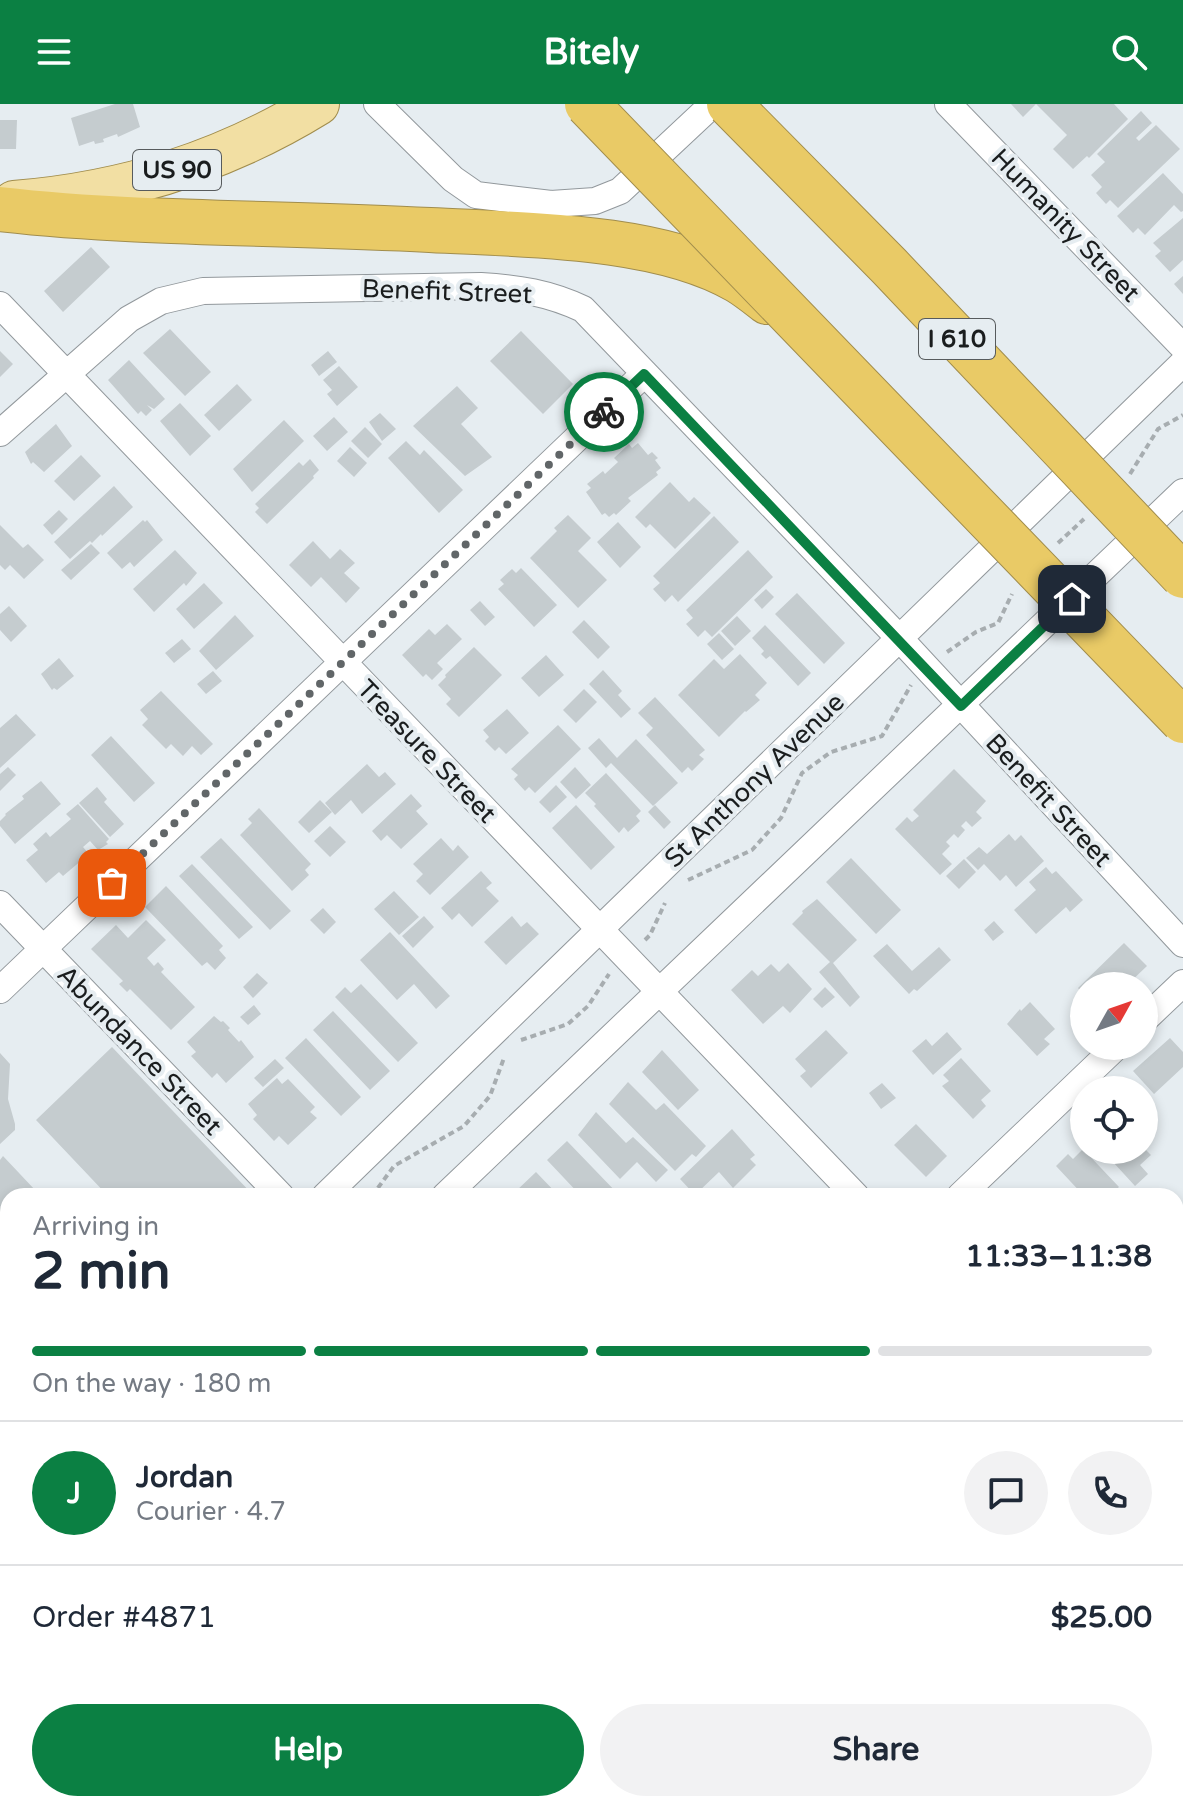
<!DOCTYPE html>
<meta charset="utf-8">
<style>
:root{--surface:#fff;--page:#f2f2f3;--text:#1f2937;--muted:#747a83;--line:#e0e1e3;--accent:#0b8043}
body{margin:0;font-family:"Varela Round",sans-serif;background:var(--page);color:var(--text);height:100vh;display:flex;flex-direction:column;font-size:30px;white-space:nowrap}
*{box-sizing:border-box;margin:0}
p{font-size:26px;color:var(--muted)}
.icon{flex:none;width:44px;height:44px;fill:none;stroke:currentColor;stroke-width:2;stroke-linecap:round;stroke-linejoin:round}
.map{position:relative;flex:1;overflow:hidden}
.details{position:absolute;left:0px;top:1084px;width:1184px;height:624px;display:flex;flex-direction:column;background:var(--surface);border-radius:24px 24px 0 0;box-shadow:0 4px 12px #0003}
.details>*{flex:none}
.needle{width:52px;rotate:50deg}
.fabs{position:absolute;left:1070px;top:868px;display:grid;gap:16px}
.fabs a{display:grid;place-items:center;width:88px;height:88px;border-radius:50%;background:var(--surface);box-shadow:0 4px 12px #0003;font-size:40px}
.pin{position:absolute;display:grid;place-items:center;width:68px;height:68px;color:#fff;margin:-34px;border-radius:16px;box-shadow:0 4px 12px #0006}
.courier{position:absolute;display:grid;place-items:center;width:80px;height:80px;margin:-40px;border:6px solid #0b8043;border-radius:50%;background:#fff;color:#222;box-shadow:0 2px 10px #0007}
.headline em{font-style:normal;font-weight:800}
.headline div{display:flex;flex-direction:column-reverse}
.headline{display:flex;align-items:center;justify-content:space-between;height:136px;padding:0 32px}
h1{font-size:52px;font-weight:800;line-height:60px}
.bar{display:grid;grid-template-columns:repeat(4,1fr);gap:12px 8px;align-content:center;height:96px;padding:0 32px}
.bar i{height:10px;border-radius:6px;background:var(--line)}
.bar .current{background:var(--accent)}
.bar p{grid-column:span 4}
.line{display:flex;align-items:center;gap:20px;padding:0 32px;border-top:2px solid var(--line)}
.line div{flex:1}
.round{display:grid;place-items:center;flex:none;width:84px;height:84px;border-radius:42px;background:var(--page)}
.button{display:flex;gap:16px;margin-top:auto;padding:16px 32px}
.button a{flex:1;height:92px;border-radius:48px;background:var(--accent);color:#fff;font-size:32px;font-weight:800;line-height:92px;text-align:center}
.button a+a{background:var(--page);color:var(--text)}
header{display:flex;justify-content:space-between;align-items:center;height:104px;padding:0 32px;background:var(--accent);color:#fff;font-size:36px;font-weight:800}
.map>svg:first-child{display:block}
.green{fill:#cabe95}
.building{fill:#c5cccf}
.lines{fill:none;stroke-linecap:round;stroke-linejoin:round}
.street-casing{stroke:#92989c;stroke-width:28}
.primary-casing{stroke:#a18d4d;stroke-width:44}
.highway-casing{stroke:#a18d4d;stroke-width:46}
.path{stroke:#a7adb0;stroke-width:4;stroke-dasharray:6 4;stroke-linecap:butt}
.street{stroke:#fff;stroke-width:26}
.primary{stroke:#f2dfa3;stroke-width:42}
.highway{stroke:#e9ca66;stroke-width:44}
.rail-casing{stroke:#444849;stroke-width:9}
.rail{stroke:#e6edf1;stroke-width:6;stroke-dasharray:18;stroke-linecap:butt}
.highway-bridge-casing{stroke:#a18d4d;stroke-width:46;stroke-linecap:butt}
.highway-bridge{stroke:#e9ca66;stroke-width:44}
.done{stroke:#616668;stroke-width:8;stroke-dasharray:0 14.4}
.route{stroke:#0b8043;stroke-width:10}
.labels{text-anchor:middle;stroke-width:8;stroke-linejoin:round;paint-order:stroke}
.shield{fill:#e6edf1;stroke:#575b5d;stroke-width:2}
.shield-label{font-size:24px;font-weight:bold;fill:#1a1d1e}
.street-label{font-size:26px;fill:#1a1d1e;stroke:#e6edf1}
</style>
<header><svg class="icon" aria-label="menu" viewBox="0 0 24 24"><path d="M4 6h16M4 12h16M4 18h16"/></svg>Bitely<svg class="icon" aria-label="search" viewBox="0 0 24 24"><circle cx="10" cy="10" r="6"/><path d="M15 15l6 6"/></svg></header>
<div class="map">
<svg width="1183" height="1708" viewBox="0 0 1183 1708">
<rect width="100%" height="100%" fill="#e6edf1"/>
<path class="green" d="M365,1700H836L844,1708H357Z"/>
<path class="building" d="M115,0H133L140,23L118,33L117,30L103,35L104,38L95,40L94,37L79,42L71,14Z
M1011,0H1114L1128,15L1089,54L1087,52L1073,65L1053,45L1067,31L1036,0L1023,13Z
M1141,7L1152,19L1136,34L1139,37L1156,21L1180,45L1118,104L1110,96L1106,100L1096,89L1102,83L1091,71L1105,58L1097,50Z
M0,16H17L16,45H0Z
M1163,69L1183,90V107L1181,108L1174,101L1145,131L1138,124L1133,129L1117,112Z
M1183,114V156L1170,168L1155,152L1161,147L1153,139Z
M91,143L110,163L63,208L44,187Z
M1183,172V190L1174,180Z
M170,225L211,268L185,292L143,249Z
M521,227L573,280L543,310L490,257Z
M0,247L13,260L0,273Z
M328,247L337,258L319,272L311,261Z
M129,256L165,295L154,305L147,301L152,306L146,312L141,307L138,310L108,276Z
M339,262L358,283L337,302L327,290L332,286L323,276Z
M237,280L252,296L219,327L204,311Z
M457,282L478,304L461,320L492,353L465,372L413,322Z
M180,299L211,332L190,352L160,317Z
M380,309L396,325L382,337L369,318Z
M334,313L348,328L327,347L313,332Z
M284,316L304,337L252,388L233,365Z
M56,320L72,342L44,368L33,358L31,360L25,348Z
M365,323L382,340L368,354L351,337Z
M406,337L420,351L424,346L463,386L439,409L388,354Z
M638,339L648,351L652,348L658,354L655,356L661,364L656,368L658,371L628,394L631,397L616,411L614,409L609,413L605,409L602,411L586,388L591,384L587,380L603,367L605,370L618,358L614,354L629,340L632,344Z
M350,343L367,359L354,373L337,357Z
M81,351L101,372L74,397L54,377Z
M310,355L319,366L313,372L314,374L267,420L255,408L259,404L255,400L299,358L303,362Z
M670,378L689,398L694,393L711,409L675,445L650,420L646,424L635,413Z
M114,382L133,403L102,432L101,430L92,439L90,437L70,455L54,438Z
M59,406L68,415L52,431L43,421Z
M568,411L591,434L578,447L607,476L578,504L530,454L557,427L554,424Z
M714,412L739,438L678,498L672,491L665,498L653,485L660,479L653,472Z
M143,416L145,418L147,416L163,436L134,463L130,458L122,465L107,449Z
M618,418L641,443L620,464L597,438Z
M0,421L23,444L28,440L44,456L24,475L10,461L5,466L0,461Z
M313,437L330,455L340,445L355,459L344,469L360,484L346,499L321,473L311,483L289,461Z
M91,440L100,449L71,476L61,466Z
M175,446L197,469L186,482L184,479L154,508L133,485Z
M748,446L773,473L712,533L705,526L698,533L686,520L693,514L686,506Z
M521,464L557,501L534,523L498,485L504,480L500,476L512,465L516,469Z
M204,479L223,499L194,525L176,505Z
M766,485L774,493L762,505L754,496Z
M797,489L845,539L824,560L775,510Z
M480,497L495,513L485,522L470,506Z
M9,502L27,522L11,538L0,526V510Z
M235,511L254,532L216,566L199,547Z
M737,512L751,527L735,542L721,527Z
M584,516L610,543L598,555L572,528Z
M447,520L462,535L437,559L443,565L432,576L426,570L423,573L402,551L429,525L435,531Z
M765,521L811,569L798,582L770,552L766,555L761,550L764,547L752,534Z
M719,529L734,545L722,556L707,540Z
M182,535L191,545L174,559L165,549Z
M474,543L502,571L459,613L446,600L451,595L438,581L446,573L445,571Z
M740,550L767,579L755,591L760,596L746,608L745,607L719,633L678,591L714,555L724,565Z
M546,551L564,571L539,593L521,574Z
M59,554L74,572L57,586L54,584L52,586L41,570Z
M603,566L622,587L618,591L631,605L621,614L589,580Z
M213,567L222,577L206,590L197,580Z
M584,585L597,598L576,619L563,606Z
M161,587L213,640L201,651L192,642L183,652L171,640L166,645L142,621L148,615L140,606Z
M655,593L705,646L699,651L704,655L692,667L688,663L682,669L646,631L653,624L638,609Z
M507,605L529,629L506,650L499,643L495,647L485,637L489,633L483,626Z
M16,610L36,631L0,664V624Z
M558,621L581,645L535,689L529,683L525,687L514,675L518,671L511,665Z
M111,632L155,679L134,698L91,651Z
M599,634L617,654L636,635L678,679L653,702L611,659L606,664L588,644Z
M367,660L379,673L385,668L396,680L362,710L351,696L335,711L325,699Z
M8,663L16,671L0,687V670Z
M575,663L591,681L576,695L560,678Z
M954,665L986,697L976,708L982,714L972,723L966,717L961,722L965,726L958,734L954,730L946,738L950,742L942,750L952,760L940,771L895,725L907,713L912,718L919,712L913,706Z
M606,669L641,707L636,712L640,717L628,728L624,723L619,729L594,702L596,700L585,689Z
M41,677L61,700L15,740L0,722V717L6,711L5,710L24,695L22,692Z
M556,681L567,693L550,709L539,698Z
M97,683L107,695L104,698L124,720L110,733L79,699Z
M411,690L422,702L416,707L428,720L401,745L387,731L381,737L372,727Z
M320,696L332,708L309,729L298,718Z
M78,700L109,735L106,738L108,740L98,746L90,737L83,743L89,750L63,772L59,768L46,779L26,756L38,746L33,740L46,728L50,733L71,715L66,710Z
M576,701L615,743L591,766L552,724Z
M655,701L671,718L664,725L648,708Z
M259,704L311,760L305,766L309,771L292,787L240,731L252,719L248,715Z
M330,722L346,738L330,753L314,737Z
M1009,730L1015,737L1021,731L1044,757L1016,783L1006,771L1000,777L984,760L978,766L966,754L979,743L987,750Z
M221,734L291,807L270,826L200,753Z
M441,734L453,747L458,741L469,753L430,791L416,777L423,770L413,760Z
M851,754L901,806L876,830L826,778Z
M964,755L976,768L959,785L946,772Z
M192,760L253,823L239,835L179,772Z
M1046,763L1052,770L1056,767L1083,796L1070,808L1066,803L1036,830L1014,806L1036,786L1029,778Z
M481,767L492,779L486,784L499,797L472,823L459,809L452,816L441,804Z
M166,782L223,842L219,846L226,854L215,866L207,858L202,862L145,803Z
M394,787L419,813L399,831L374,805Z
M817,795L857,836L833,859L860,893L850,903L819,868L830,858L792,820L803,809L802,807Z
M323,804L336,818L324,830L310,816Z
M424,812L434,823L413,844L402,832Z
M512,812L521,823L527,818L539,830L506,861L484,838Z
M146,816L166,836L147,854L154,862L158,858L164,865L161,868L195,903L171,926L130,885L127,888L119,880L123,877L91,845L116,821L128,834Z
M994,817L1004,828L993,837L984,826Z
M390,828L450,892L436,905L414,880L397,896L360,856Z
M1124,839L1147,862L1126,882H1084V891L1078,884Z
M887,840L912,867L939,843L951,856L917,887L914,885L909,890L873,852Z
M788,859L812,885L790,909L783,902L763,920L731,886L752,866L758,872L771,860L779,868Z
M257,869L268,879L253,894L243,883Z
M361,880L418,939L398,958L335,893L345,883L351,889Z
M825,883L835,893L822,904L813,895Z
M1030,898L1055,925L1044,935L1050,940L1037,952L1007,920L1020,905L1021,907Z
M254,901L261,910L248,921L240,913Z
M333,907L390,967L370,986L313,926Z
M214,912L221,918L223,917L230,924L228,926L239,938L241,936L254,953L226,979L217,969L212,974L191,952L196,948L187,938Z
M826,926L848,949L811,984L800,972L806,967L795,955Z
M947,928L962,945L933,971L912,947L926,935L932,942Z
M306,934L361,993L341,1012L285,954Z
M1170,934L1183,948V963L1154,990L1133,967Z
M112,943L254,1092H108L36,1016Z
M662,946L699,986L678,1006L642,968Z
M0,949L10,960L8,995L15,1020V1026L0,1040Z
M961,954L991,987L981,996L986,1002L973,1015L942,982L949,977L943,971Z
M275,955L284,964L263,983L254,974Z
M277,974L282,980L288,975L315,1003L310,1008L317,1014L288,1041L279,1032L274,1037L253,1015L257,1011L248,1000Z
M628,978L656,1006L664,999L706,1042L696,1053L692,1050L675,1067L609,1000Z
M882,979L896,994L881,1005L869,989Z
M596,1008L626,1039L633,1033L668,1066L656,1078L637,1058L620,1075L578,1031Z
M916,1020L947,1052L926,1073L894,1041Z
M732,1025L755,1051L750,1055L756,1061L733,1084L719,1068L695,1091L680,1075Z
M567,1037L620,1092H581L547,1056Z
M1083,1045L1119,1083L1109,1092H1084L1056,1062L1068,1050L1073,1055Z
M1102,1046H1146L1151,1051L1140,1061L1148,1070L1135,1082Z
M3,1052L36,1087L31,1092H8V1114L2,1120L0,1118V1056Z
M536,1068L559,1092H518L515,1088Z
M0,1136L8,1144V1150L0,1158Z
M1178,1156L1183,1161V1194L1176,1186V1158Z
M1183,1209V1237L1176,1239V1215Z
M1176,1245L1183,1252V1279L1176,1286Z
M1176,1301L1183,1309V1317L1178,1322L1176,1319Z
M1176,1326L1183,1333V1375L1181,1377L1176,1372Z
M1183,1495V1528L1176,1535V1502Z
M223,1700H260L268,1708H220L218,1706Z
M790,1700H831L839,1708H790Z
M973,1700H1029L1037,1708H981Z
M1059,1700H1082L1074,1708H1067Z
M1144,1700H1150L1158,1708H1136Z"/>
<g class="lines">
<g class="street-casing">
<path id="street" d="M377,0L453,75L476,91L551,100L595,97L620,87L713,0
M948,0L1183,243
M0,201L856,1092
M0,329L129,215L161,197L203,187L481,182C518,184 549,189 583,205L901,536L1183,840
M0,800L281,1092
M0,886L644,270
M1144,916L1183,879
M325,1092C609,813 899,538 1183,259
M445,1092L1183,388
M960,1092L1117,942
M1176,1422L1183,1429
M301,1700L309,1708
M871,1700L879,1708
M326,1708L334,1700
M897,1708L905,1700"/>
</g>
<g class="primary-casing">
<path id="primary" d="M14,98C125,89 224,58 318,0"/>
</g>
<g class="highway-casing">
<path id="highway" d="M0,105C142,121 287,118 430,126C521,131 658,130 738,177C748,183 758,191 767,198"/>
</g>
<path class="path" d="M1130,370L1158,325L1183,311
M1058,439L1084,415
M947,548L976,528L998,519L1012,490
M688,776L752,746L781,714L802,669L831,648L882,632L911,581
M645,836L650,831L665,799
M521,936L568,920L588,902L609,870
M372,1092L394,1062L464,1022L490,992L504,954"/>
<use href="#street" class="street"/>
<use href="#primary" class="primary"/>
<use href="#highway" class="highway"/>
<g class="rail-casing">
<path id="rail" d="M0,1641L8,1665
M0,1689L6,1708
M19,1700L22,1708"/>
</g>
<use href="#rail" class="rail"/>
<g class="highway-bridge-casing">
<path id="highway-bridge" d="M587,0L1183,617
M729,0L889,162L1183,472"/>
</g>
<use href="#highway-bridge" class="highway-bridge"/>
</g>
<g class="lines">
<path class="done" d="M112,779L604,308"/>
<path class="route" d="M604,308L644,270L961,602L1072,495"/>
</g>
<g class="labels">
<g class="shield">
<rect x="133" y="46" width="88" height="40" rx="6"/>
<rect x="919" y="215" width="76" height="40" rx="6"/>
</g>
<g class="shield-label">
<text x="177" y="74">US 90</text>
<text x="957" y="243">I 610</text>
</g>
<g class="street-label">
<text transform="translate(1066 121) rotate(46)" y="9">Humanity Street</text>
<text transform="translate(447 187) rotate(2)" y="9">Benefit Street</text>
<text transform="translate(427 647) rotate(46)" y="9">Treasure Street</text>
<text transform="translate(754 676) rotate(-44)" y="9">St Anthony Avenue</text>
<text transform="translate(1049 696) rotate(47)" y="9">Benefit Street</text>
<text transform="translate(140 946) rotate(46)" y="9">Abundance Street</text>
</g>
</g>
</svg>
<div class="fabs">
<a><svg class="needle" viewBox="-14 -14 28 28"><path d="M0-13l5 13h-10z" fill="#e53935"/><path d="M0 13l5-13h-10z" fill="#747a83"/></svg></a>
<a><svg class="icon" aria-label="locate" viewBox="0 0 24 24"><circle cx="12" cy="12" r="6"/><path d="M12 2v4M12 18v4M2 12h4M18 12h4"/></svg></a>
</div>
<div class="pin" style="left:112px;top:779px;background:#ea580c"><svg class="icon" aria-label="bag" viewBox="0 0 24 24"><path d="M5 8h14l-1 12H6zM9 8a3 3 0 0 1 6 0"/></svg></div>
<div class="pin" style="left:1072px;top:495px;background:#1f2937"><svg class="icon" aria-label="home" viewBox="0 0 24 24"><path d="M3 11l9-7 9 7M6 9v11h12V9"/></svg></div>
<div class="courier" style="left:604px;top:308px"><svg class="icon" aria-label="bike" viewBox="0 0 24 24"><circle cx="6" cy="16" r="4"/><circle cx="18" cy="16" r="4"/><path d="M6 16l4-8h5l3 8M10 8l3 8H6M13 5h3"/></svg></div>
<section class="details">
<div class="headline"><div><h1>2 min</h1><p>Arriving in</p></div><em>11:33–11:38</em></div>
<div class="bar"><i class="current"></i><i class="current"></i><i class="current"></i><i></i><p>On the way · 180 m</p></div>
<div class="line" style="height:144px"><b class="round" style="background:var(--accent);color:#fff">J</b><div><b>Jordan</b><p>Courier · 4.7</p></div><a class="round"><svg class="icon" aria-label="chat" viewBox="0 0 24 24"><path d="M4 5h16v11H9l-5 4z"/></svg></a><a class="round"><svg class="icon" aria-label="phone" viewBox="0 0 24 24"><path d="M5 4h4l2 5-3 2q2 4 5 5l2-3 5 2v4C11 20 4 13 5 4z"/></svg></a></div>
<div class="line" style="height:104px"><div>Order #4871</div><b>$25.00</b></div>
<div class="button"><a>Help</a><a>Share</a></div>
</section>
</div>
